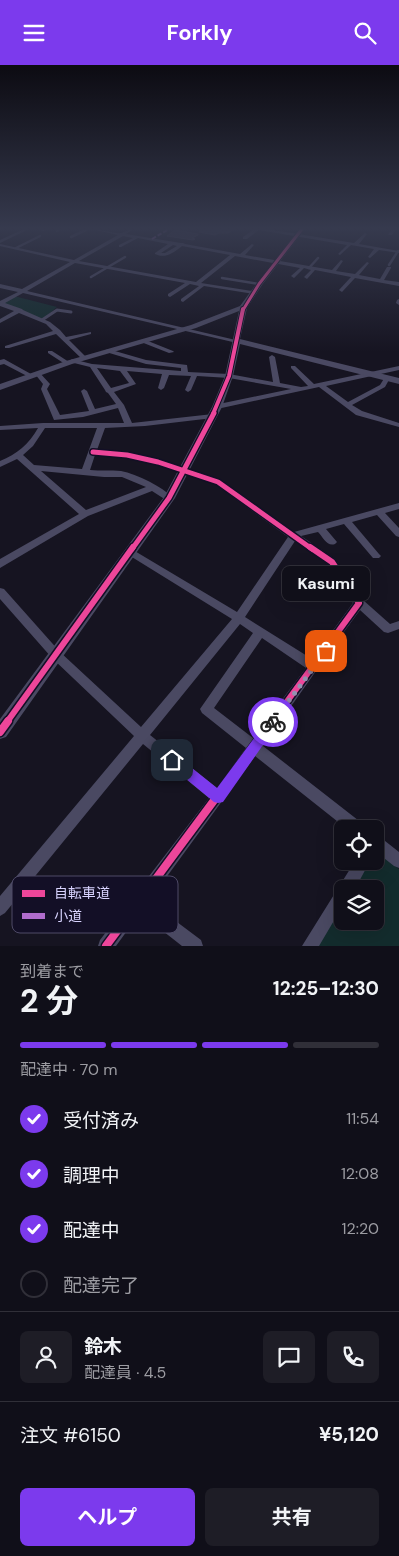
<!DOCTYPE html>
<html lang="ja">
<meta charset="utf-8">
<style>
:root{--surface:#100f19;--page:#1e1d26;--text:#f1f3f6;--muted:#9c9ca2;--line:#302f38;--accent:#7c3aed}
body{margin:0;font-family:"DM Sans","Noto Sans JP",sans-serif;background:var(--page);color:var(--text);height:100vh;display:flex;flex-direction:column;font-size:19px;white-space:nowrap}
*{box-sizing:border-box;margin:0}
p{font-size:16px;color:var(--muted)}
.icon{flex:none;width:28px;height:28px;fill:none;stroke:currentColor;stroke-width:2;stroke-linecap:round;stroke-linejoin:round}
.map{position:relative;height:881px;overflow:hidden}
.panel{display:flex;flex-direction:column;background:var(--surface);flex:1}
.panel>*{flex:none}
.tools{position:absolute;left:334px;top:755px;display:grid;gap:10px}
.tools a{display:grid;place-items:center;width:50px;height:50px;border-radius:8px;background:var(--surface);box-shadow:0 5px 20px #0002,0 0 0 1px var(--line);font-size:25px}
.pin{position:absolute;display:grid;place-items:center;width:42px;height:42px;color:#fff;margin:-21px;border-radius:10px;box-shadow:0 2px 8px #0006}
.courier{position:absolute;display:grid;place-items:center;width:50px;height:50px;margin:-25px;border:4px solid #7c3aed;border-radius:50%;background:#fff;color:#222;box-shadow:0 1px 6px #0007}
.bubble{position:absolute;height:35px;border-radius:8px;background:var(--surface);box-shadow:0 5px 20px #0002,0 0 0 1px var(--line);font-size:16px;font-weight:700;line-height:35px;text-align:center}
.head em{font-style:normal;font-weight:700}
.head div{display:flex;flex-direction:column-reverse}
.head{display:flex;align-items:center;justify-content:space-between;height:85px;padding:0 20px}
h1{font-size:32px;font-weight:700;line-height:38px}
.bar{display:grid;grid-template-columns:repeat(4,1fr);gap:8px 5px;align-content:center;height:60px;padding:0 20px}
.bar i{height:6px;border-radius:4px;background:var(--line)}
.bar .on{background:var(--accent)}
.bar p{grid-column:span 4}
.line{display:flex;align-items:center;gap:12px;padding:0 20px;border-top:1px solid var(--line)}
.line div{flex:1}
.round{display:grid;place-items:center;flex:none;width:52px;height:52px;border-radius:8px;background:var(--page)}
ol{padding:0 20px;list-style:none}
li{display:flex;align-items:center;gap:15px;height:55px}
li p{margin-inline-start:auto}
li .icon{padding:5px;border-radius:50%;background:var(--accent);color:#fff;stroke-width:4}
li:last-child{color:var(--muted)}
li i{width:28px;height:28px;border:2px solid var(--line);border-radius:50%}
.action{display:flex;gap:10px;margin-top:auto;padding:10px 20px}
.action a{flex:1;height:58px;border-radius:8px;background:var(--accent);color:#fff;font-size:20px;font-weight:700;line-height:58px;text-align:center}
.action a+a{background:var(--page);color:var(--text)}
header{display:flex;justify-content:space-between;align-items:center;height:65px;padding:0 20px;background:var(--accent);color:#fff;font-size:22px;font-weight:700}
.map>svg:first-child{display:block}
.green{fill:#132c2d}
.building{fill:#343243;stroke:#433f54}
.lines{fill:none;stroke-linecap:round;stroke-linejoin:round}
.service-far1{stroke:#4a4962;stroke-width:2.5}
.service{stroke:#4a4962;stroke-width:3}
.minor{fill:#4a4962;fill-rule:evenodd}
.tertiary{fill:#4a4962;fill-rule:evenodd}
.quiet{stroke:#b06ccc;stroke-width:2;stroke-dasharray:4.5 2;stroke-linecap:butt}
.cycleway-far4-casing{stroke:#130f26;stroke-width:5}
.cycleway-far3-casing{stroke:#130f26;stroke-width:6}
.cycleway-far2-casing{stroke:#130f26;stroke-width:8}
.cycleway-far1-casing{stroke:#130f26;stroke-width:9}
.cycleway-casing{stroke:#130f26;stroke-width:11}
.cycleway-far4{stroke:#ed469a;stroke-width:3}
.cycleway-far3{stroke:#ed469a;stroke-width:4}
.cycleway-far2{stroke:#ed469a;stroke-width:5}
.cycleway-far1{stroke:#ed469a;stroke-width:6}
.cycleway{stroke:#ed469a;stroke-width:8}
.route{fill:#7c3aed}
.done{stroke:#9591b1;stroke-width:5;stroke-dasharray:0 9}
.key{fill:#130f26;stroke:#4e4a67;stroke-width:1}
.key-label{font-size:14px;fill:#d9d4ff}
</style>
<header><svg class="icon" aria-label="menu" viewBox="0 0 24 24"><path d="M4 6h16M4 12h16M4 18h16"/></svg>Forkly<svg class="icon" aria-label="search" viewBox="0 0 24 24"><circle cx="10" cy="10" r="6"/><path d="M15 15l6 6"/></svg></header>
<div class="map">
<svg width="399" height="881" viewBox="0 0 399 881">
<rect width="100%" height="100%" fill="#161421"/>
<path class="green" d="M14,231L57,242L42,255L1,238Z
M376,786L399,804V881H318L342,841V856H375V824H353L370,796H375Z"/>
<path class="building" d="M203,164L216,165L234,164L228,168H219L215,170L199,167Z
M175,165L198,169V170L192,173L195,174L193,175L167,171Z"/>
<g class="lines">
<path class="service-far1" d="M43,165L45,164
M57,166L60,164
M71,172L88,164
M16,183L40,171
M389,200L398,186
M309,203L318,193
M91,212L125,192
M222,213L259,219"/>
<path class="service" d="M42,255L57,245L71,247"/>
<path class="minor" d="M24,164H29L0,178V175Z
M91,164C99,164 115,169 121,168C126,167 128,164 133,164L126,169L181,178H183L185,179L240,189L252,179L254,180L245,190L332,205L341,195L343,196L336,206L355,209L367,197L369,198L359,210L380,214L387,202H391V203L384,215L399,217V221L355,213L342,227L339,225L351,212L315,205L307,214L304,212L311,205L304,203L294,213L291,211L300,203L235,191L201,218L252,226L255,228L254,229L204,221L183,237L181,236V234L199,221L190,219L170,232L168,231V229L185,218L75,198L27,226L240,276L237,278L23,228L5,238L22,244L23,245L50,257L60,265L66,272L91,267V269L69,275L87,293L86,294H82L56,269L9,283H5V281L53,266L46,259L19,248L0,258V254L14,246L0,241V236L18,227L0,223V219L22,224L70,197L0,181V179L74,195L118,170ZM123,171L133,173L119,180V182H121L138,173L168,179L155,188V189C166,194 173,188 182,181L230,190L196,217L79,196ZM173,180L177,181L165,188H161Z
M254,164H267L354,178L365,168L367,169L359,179L399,186V188L379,185L370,193L368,192L374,184L351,180L340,190L338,189L347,180L259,165L247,174H243V172Z
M392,164H396L392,170H388Z
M399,234V240L396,238L397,235Z
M143,274L173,286L174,287L169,288L141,277L140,276Z
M108,284L146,295L187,300L188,307L229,309L273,317L269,292L272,290L275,292L280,318L301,322L308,321L291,303V301H295L314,319L399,301V305L326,321L348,337L380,320L385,312H389L390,313L385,322L352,340L362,346L399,358V362L356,350L319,322L217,344H214V340L291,324L229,313L197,311L191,325L188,327L185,325L191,311L169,310L164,323L161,325L158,323L162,309L127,306L136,319L114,327L124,340L132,358L213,349L217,351L213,353L145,361L105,363L97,385L127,388L158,395L221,415L294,467L399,438V444L385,448L399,463V472L396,471L377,450L352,457L379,489L381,491L379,493H373L344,459L326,464L337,477L335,479C327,482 323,472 318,467L301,471L335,494L363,535L390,559L399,556V564L388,568L384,567L360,545L319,601L318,605L316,606L263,681L363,759L365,764H347L255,691L149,836L201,875L203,881H182L140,848L116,881H98L100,875L209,733L143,679L5,848L0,851V831L134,671L52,593L0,534V523L4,524L60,587L141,662L232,554L127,489L125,487L127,485H133L237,547L288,472L215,419L156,399L127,392L95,390L90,405C100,406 111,405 121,406C137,409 163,422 173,433L172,435H166L152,426L88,451L0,503V494L79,449L17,394L0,402V396C17,389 29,379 38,363L0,365V361L43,358H124L118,343L83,352L54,355L41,324L43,319L35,309V307H39L50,319L47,324L60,350L89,346L81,326L84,324L87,326L95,344L116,339L108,328L106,327L105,325L90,302L70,297L69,299H65L48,288V286H52L69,297L72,294L92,299L181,306V303L146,299L106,287V285ZM97,303L120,306L129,318L111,323ZM45,363H97L82,404L34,400L23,390L33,381ZM41,406L104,412H122L146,422L86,445ZM295,476L329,500L353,538L312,594L245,552ZM240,559L253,568L200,644L202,648L246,683L217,723L150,670ZM262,573L306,603L253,673L214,643Z
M4,294L31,309L32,310L31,311H27L4,299L0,300V295Z
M375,770L380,772L399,787V803L394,801L375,786Z
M355,796H370L355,824H342V842L319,881H302Z"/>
<path class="tertiary" d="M299,164H305L262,220L247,243L240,274L399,313V319L240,279L233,311L222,342L175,433L6,672L0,674V654L164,432L212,342L225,311L239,246L196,263L72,299L0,325V319L66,296L191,260L240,241L257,218Z"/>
<path class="quiet" d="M152,174L169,164"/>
<g class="cycleway-far4-casing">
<path id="cycleway-far4" d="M243,245L259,219L302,164"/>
</g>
<g class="cycleway-far3-casing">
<path id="cycleway-far3" d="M213,349L229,311L243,244"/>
</g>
<g class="cycleway-far2-casing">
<path id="cycleway-far2" d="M93,387L127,390L158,397L218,417L312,484
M132,484L169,433L214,348"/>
</g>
<g class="cycleway-far1-casing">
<path id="cycleway-far1" d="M7,657L133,482
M272,657L359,538L332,497L310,482"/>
</g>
<g class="cycleway-casing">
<path id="cycleway" d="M0,667L8,656
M106,881L273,656"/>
</g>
<use href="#cycleway-far4" class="cycleway-far4"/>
<use href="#cycleway-far3" class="cycleway-far3"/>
<use href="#cycleway-far2" class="cycleway-far2"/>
<use href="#cycleway-far1" class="cycleway-far1"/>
<use href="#cycleway" class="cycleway"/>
</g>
<linearGradient id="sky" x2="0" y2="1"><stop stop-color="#0c0b12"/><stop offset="0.57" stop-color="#363a4e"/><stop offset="1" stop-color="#363a4e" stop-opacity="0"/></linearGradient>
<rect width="399" height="287" fill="url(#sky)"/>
<path class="route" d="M273,651L277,653L279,657L277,660L223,737L218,738L214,737L168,699L167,695L168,691L172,689L177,691L217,723L269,653Z"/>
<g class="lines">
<path class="done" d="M273,657L326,586"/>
</g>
<rect x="12" y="811" width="166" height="57" rx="8" class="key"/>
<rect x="22" y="825" width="23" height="7" fill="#ed469a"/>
<rect x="22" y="848" width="23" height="6" fill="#b06ccc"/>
<g class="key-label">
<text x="54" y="833">自転車道</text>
<text x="54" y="856">小道</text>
</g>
</svg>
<div class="tools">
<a><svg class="icon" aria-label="locate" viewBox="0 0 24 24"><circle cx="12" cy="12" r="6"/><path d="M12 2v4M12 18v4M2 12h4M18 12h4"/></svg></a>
<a><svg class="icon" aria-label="layers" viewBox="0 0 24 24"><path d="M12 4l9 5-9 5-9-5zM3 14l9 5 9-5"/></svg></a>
</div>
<div class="pin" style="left:326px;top:586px;background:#ea580c"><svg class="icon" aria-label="bag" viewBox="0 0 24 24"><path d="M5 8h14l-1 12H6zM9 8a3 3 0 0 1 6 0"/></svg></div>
<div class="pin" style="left:172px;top:695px;background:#1f2937"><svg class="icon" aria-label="home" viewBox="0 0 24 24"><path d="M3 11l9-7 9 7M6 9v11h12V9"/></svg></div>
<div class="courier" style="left:273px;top:657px"><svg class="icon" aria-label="bike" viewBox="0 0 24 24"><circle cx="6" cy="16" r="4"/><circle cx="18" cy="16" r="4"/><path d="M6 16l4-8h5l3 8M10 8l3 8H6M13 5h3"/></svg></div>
<div class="bubble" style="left:282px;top:501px;width:88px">Kasumi</div>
</div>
<section class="panel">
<div class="head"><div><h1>2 分</h1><p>到着まで</p></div><em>12:25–12:30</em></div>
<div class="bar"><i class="on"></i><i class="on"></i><i class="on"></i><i></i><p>配達中 · 70 m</p></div>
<ol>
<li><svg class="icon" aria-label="check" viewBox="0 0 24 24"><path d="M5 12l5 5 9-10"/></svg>受付済み<p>11:54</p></li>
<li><svg class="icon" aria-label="check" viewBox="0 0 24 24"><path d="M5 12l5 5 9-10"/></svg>調理中<p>12:08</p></li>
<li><svg class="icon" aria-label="check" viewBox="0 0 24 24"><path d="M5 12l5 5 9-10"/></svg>配達中<p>12:20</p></li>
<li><i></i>配達完了</li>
</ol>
<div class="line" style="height:90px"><a class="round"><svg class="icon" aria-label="person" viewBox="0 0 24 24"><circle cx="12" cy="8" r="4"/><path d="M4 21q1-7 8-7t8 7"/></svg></a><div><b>鈴木</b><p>配達員 · 4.5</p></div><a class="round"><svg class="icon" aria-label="chat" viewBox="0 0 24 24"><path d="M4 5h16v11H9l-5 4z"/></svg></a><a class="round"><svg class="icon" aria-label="phone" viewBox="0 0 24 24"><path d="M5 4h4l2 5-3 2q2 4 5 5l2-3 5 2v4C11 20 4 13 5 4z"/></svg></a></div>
<div class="line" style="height:65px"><div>注文 #6150</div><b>¥5,120</b></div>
<div class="action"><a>ヘルプ</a><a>共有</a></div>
</section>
